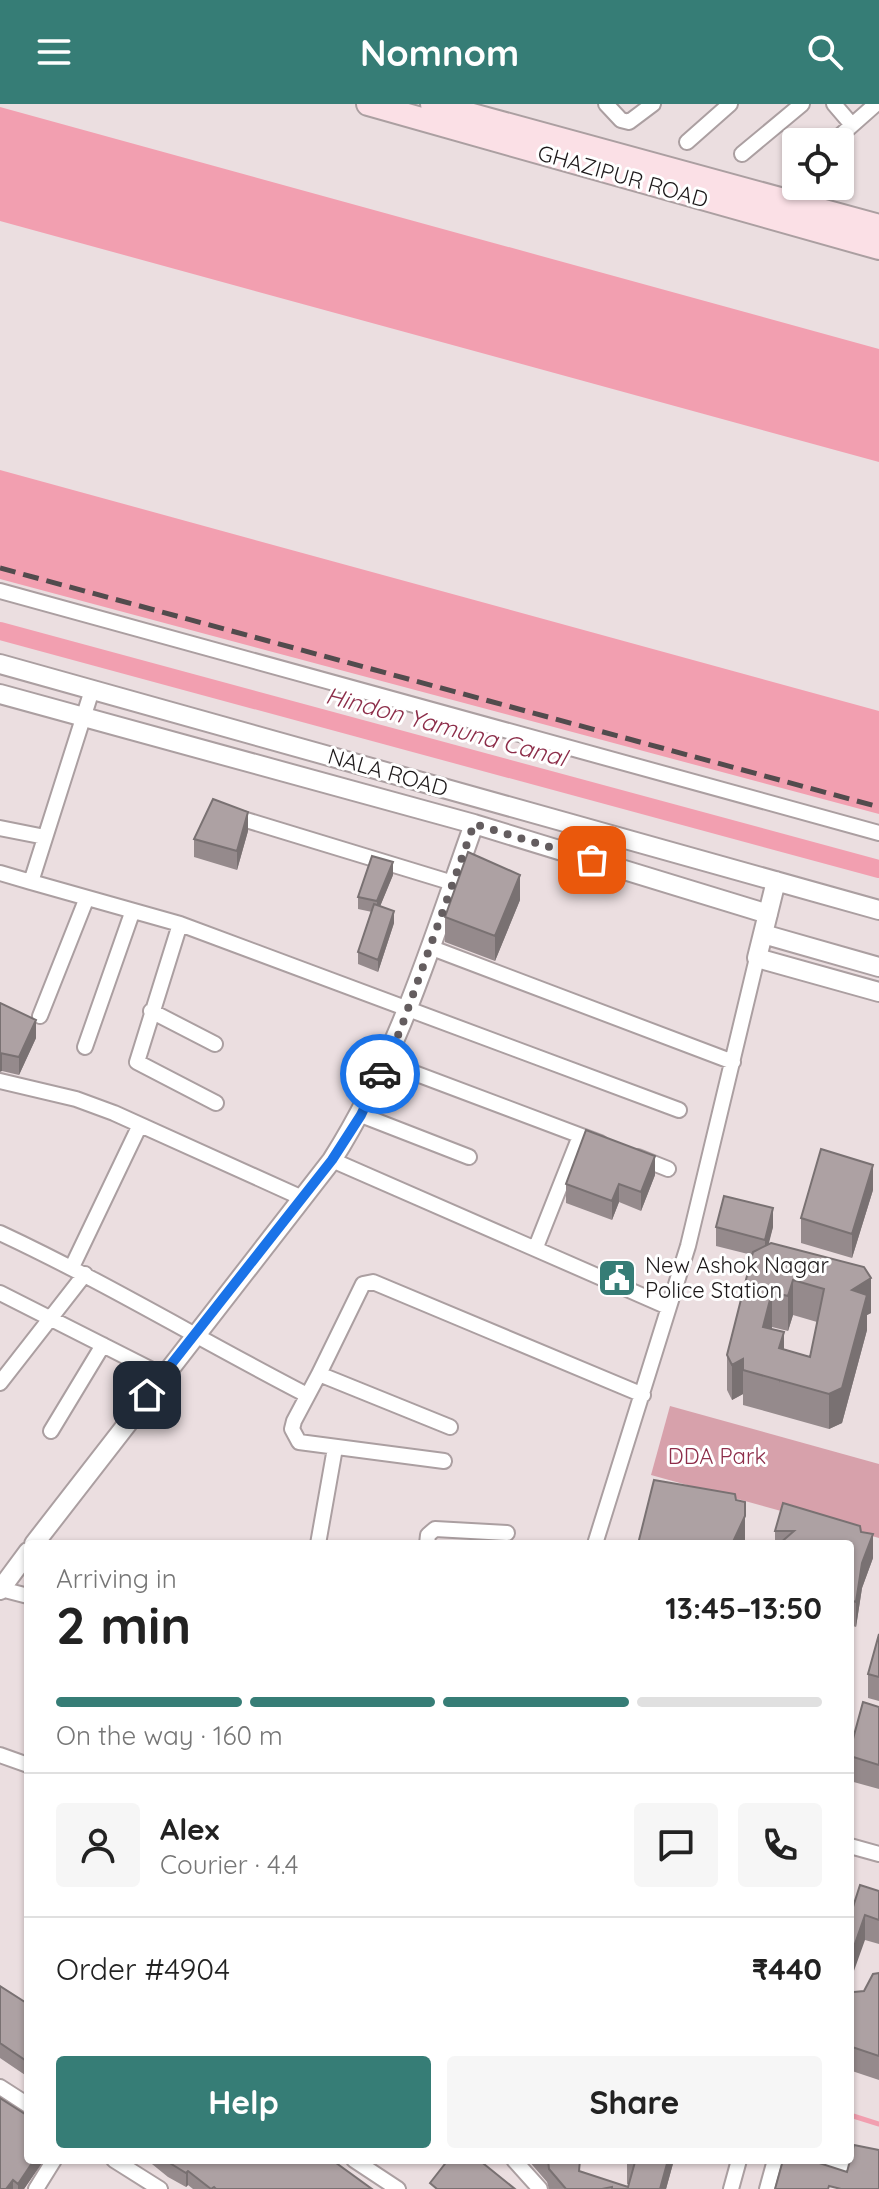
<!DOCTYPE html>
<meta charset="utf-8">
<style>
:root{--surface:#fff;--page:#f6f6f6;--text:#222;--muted:#767676;--line:#e0e0e0;--accent:#367d76}
body{margin:0;font-family:Quicksand,sans-serif;background:var(--page);color:var(--text);height:100vh;display:flex;flex-direction:column;font-size:30px;white-space:nowrap}
*{box-sizing:border-box;margin:0}
p{font-size:26px;color:var(--muted)}
.icon{flex:none;width:44px;height:44px;fill:none;stroke:currentColor;stroke-width:2;stroke-linecap:round;stroke-linejoin:round}
.map{position:relative;flex:1;overflow:hidden}
.drawer{position:absolute;left:24px;top:1436px;width:830px;height:624px;display:flex;flex-direction:column;background:var(--surface);border-radius:8px;box-shadow:0 2px 6px #0004}
.drawer>*{flex:none}
.controls{position:absolute;left:782px;top:24px;display:grid;gap:16px}
.controls a{display:grid;place-items:center;width:72px;height:72px;border-radius:8px;background:var(--surface);box-shadow:0 2px 6px #0004;font-size:40px}
.pin{position:absolute;display:grid;place-items:center;width:68px;height:68px;color:#fff;margin:-34px;border-radius:16px;box-shadow:0 4px 12px #0006}
.courier{position:absolute;display:grid;place-items:center;width:80px;height:80px;margin:-40px;border:6px solid #1a73e8;border-radius:50%;background:#fff;color:#222;box-shadow:0 2px 10px #0007}
.summary em{font-style:normal;font-weight:700}
.summary div{display:flex;flex-direction:column-reverse}
.summary{display:flex;align-items:center;justify-content:space-between;height:136px;padding:0 32px}
h1{font-size:52px;font-weight:700;line-height:60px}
.bar{display:grid;grid-template-columns:repeat(4,1fr);gap:12px 8px;align-content:center;height:96px;padding:0 32px}
.bar i{height:10px;border-radius:6px;background:var(--line)}
.bar .on{background:var(--accent)}
.bar p{grid-column:span 4}
.line{display:flex;align-items:center;gap:20px;padding:0 32px;border-top:2px solid var(--line)}
.line div{flex:1}
.round{display:grid;place-items:center;flex:none;width:84px;height:84px;border-radius:8px;background:var(--page)}
.button{display:flex;gap:16px;margin-top:auto;padding:16px 32px}
.button a{flex:1;height:92px;border-radius:8px;background:var(--accent);color:#fff;font-size:32px;font-weight:700;line-height:92px;text-align:center}
.button a+a{background:var(--page);color:var(--text)}
header{display:flex;justify-content:space-between;align-items:center;height:104px;padding:0 32px;background:var(--accent);color:#fff;font-size:36px;font-weight:700}
.map>svg:first-child{display:block}
.green{fill:#d7a1ab}
.water{fill:#f29fb0}
.lines{fill:none;stroke-linecap:round;stroke-linejoin:round}
.stream{stroke:#f29fb0;stroke-width:5}
.canal{stroke:#f29fb0;stroke-width:18}
.minor-casing{stroke:#ab9fa1;stroke-width:18}
.tertiary-casing{stroke:#ab9fa1;stroke-width:22}
.secondary-casing{stroke:#ab9fa1;stroke-width:26}
.minor{stroke:#fff;stroke-width:14}
.tertiary{stroke:#fff;stroke-width:18}
.secondary{stroke:#fbe0e6;stroke-width:22}
.rail{stroke:#524b4d;stroke-width:5;stroke-dasharray:16 8;stroke-linecap:butt}
.wall{fill:#958a8c;fill-rule:evenodd}
.shaded-wall{fill:#797172}
.building{fill:#ada1a3;stroke:#797172;stroke-width:2;fill-rule:evenodd}
.done{stroke:#645d5f;stroke-width:8;stroke-dasharray:0 14.4}
.route{stroke:#1a73e8;stroke-width:10}
.labels{text-anchor:middle;stroke-width:6;stroke-linejoin:round;paint-order:stroke}
.street-label{font-size:22px;fill:#1c1819;stroke:#fff}
.poi-label{font-size:22px;fill:#1c1819;stroke:#fff;text-anchor:start}
.park-label{font-size:22px;fill:#8e2e4a;stroke:#fff}
.water-label{font-size:24px;font-style:italic;fill:#8d2e4a;stroke:#fff}
</style>
<header><svg class="icon" aria-label="menu" viewBox="0 0 24 24"><path d="M4 6h16M4 12h16M4 18h16"/></svg>Nomnom<svg class="icon" aria-label="search" viewBox="0 0 24 24"><circle cx="10" cy="10" r="6"/><path d="M15 15l6 6"/></svg></header>
<div class="map">
<svg width="879" height="2085" viewBox="0 0 879 2085">
<rect width="100%" height="100%" fill="#ebdee0"/>
<path class="green" d="M670,1302L879,1360V1434L651,1371Z"/>
<path class="water" d="M0,3L879,245V358L0,117Z
M0,366L879,607V710L0,475Z"/>
<g class="lines">
<path class="stream" d="M850,2011L879,2020"/>
<path class="canal" d="M0,527L879,765"/>
<g class="minor-casing">
<path id="minor" d="M606,0L621,16L629,18L653,0
M834,0L852,21
M687,38L730,0
M833,38L876,0
M742,50L802,0
M785,105L796,76
M0,487L879,729
M233,712L453,779
M0,724L45,733
M0,769L31,778L92,586
M31,778L180,820L679,1006
M180,820L137,958L216,999
M432,844L733,958
M151,907L215,940
M40,912L86,796
M85,943L132,809
M385,958L600,1039
M0,977L76,995L114,1009L300,1093
M361,1011L469,1053
M638,1053L668,1065
M332,1056L668,1203
M0,1129C105,1178 204,1238 307,1291
M536,1143L580,1032
M72,1163L139,1023
M0,1189L162,1271
M319,1270L294,1317L292,1325L299,1338L444,1357
M0,1279L85,1170
M450,1323L319,1270L363,1180L373,1178L643,1291
M51,1327L103,1241
M318,1440L335,1344
M427,1440L428,1431L435,1425L507,1429
M595,1440L688,1142L757,854
M1,1485L28,1492
M0,1651L28,1661
M850,1742L879,1750
M0,1983L28,2001
M114,2056L160,2085
M354,2056L398,2085
M514,2056L540,2085
M817,2056L879,2072
M36,2085L54,2056
M731,2085L739,2056
M767,2085L775,2056"/>
</g>
<g class="tertiary-casing">
<path id="tertiary" d="M0,560L879,806
M0,590L474,720L768,810
M776,777L757,854L879,888
M763,830L879,863
M34,1440L332,1056C398,952 433,835 474,720
M0,1486L28,1448"/>
</g>
<g class="secondary-casing">
<path id="secondary" d="M368,0L879,144
M432,0L879,122"/>
</g>
<use href="#minor" class="minor"/>
<use href="#tertiary" class="tertiary"/>
<use href="#secondary" class="secondary"/>
<path class="rail" d="M0,464L879,703"/>
</g>
<path class="wall" d="M248,727L237,766L194,753V735Z
M393,771L380,802L394,819L378,868L358,860V848L372,808L358,805V793Z
M520,796L495,857L445,838V813Z
M0,899L36,934L19,971L2,967Z
M655,1071L641,1107L619,1098L612,1116L566,1099V1080Z
M873,1086L852,1154L801,1139V1114Z
M716,1123H773L768,1140L871,1209L867,1211V1226L842,1319L829,1325L743,1301V1290L732,1296L727,1286V1251L752,1151L716,1142ZM793,1211L817,1218L810,1253L784,1245L772,1225V1223L788,1227Z
M775,1427L861,1428L873,1454L862,1484L856,1523L850,1521V1440H775Z
M879,1530V1597L868,1594V1570Z
M879,1603V1685L850,1677V1646Z
M879,1787V1840L865,1836L852,1806Z
M879,1869V1976L852,1967L851,1954H850V1886L854,1888L864,1887Z
M0,1882L28,1900V1973L0,1954Z
M28,2056H44L24,2085H0Z
M147,2056H332L372,2085H193L188,2081L186,2083L168,2073Z
M528,2056H580V2067L628,2083L629,2080H627V2056H674L666,2085H549L547,2078Z"/>
<path class="shaded-wall" d="M248,708V727L237,766V747Z
M393,758V771L377,810V797Z
M520,771V796L495,857V832Z
M394,807V819L378,868V856Z
M36,916V934L19,971V953Z
M2,948V967L0,968V949Z
M655,1052V1071L641,1107V1088Z
M873,1061V1086L852,1154V1130Z
M619,1080V1098L612,1116V1097Z
M773,1104V1123L765,1155V1136Z
M871,1174V1209L867,1211V1226L842,1319L829,1325V1290L852,1186Z
M793,1176V1211L788,1227V1192Z
M772,1188V1223L763,1257V1223Z
M784,1228V1263L779,1279V1244Z
M743,1255V1290L732,1296V1261Z
M745,1412V1436L744,1440H732Z
M873,1430V1454L862,1484L856,1523V1498L862,1459Z
M865,1811V1836L850,1878V1854Z
M34,2056H44L24,2085H18V2080Z
M668,2056H674L666,2085H660Z
M188,2067V2081L186,2083V2069Z
M13,2076V2085H6Z"/>
<path class="building" d="M213,695L248,708L237,747L194,735Z
M468,748L520,771L495,832L445,813Z
M372,752L393,758L377,797L358,793Z
M374,800L394,807L378,856L358,848Z
M0,899L36,916L19,953L0,949Z
M586,1026L655,1052L641,1088L619,1080L612,1097L566,1080Z
M821,1045L873,1061L852,1130L801,1114Z
M724,1092L773,1104L765,1136L716,1123Z
M771,1139L864,1163L871,1174L852,1186L867,1191L842,1284L829,1290L743,1266V1255L732,1261L727,1251L753,1148ZM793,1176L824,1185L810,1253L779,1244L784,1228L763,1223L772,1188L788,1192Z
M654,1376L735,1390L736,1396L745,1398V1412L732,1440H638Z
M783,1399L860,1422L861,1428L873,1430L862,1459L856,1498L850,1496V1440H779L794,1427H775Z
M879,1530V1573L868,1570Z
M863,1598L879,1603V1661L850,1652V1646Z
M860,1781L879,1787V1816L865,1811L850,1854V1805L852,1806Z
M879,1869V1952L852,1943L851,1930L850,1929V1886L854,1888L864,1887L873,1870Z
M0,1882L28,1900V1958L0,1939Z
M0,1994L28,2012V2056H34L18,2080L13,2076L6,2085H0Z
M854,2041L879,2046V2085H841L829,2082L828,2085H775L783,2056H810L847,2068Z
M165,2056H332L372,2085H216L214,2083L211,2085L188,2067L186,2069Z
M448,2056H479L515,2085H437L430,2079Z
M548,2056H580L579,2067L628,2083L635,2058L627,2056H668L660,2085H612V2083L602,2085H566L549,2065Z"/>
<g class="lines">
<path class="done" d="M380,970L400,927L474,720L592,756"/>
<path class="route" d="M147,1291L332,1056L361,1011L380,970"/>
</g>
<defs>
<g id="civic-square" transform="scale(2)"><rect x="-9" y="-9" width="18" height="18" rx="4" fill="#367d76" stroke="#fff"/><path d="M-.6-6.5H3V-4.5H.6V-3L4-1V1h2V6H-6V1h2V-1L-.6-3ZM-1.2 2.5V6h2.4V2.5Z" fill="#fff"/></g>
</defs>
<g fill-rule="evenodd">
<use href="#civic-square" x="617" y="1174"/>
</g>
<g class="labels">
<g class="street-label">
<text transform="translate(623 72) rotate(16)" y="8">GHAZIPUR ROAD</text>
<text transform="translate(388 668) rotate(16)" y="8">NALA ROAD</text>
</g>
<g class="poi-label">
<text x="645" y="1169">New Ashok Nagar<tspan x="645" dy="25">Police Station</tspan></text>
</g>
<g class="park-label">
<text x="717" y="1360">DDA Park</text>
</g>
<g class="water-label">
<text transform="translate(446 623) rotate(15)" y="8">Hindon Yamuna Canal</text>
</g>
</g>
</svg>
<div class="controls">
<a><svg class="icon" aria-label="locate" viewBox="0 0 24 24"><circle cx="12" cy="12" r="6"/><path d="M12 2v4M12 18v4M2 12h4M18 12h4"/></svg></a>
</div>
<div class="pin" style="left:592px;top:756px;background:#ea580c"><svg class="icon" aria-label="bag" viewBox="0 0 24 24"><path d="M5 8h14l-1 12H6zM9 8a3 3 0 0 1 6 0"/></svg></div>
<div class="pin" style="left:147px;top:1291px;background:#1f2937"><svg class="icon" aria-label="home" viewBox="0 0 24 24"><path d="M3 11l9-7 9 7M6 9v11h12V9"/></svg></div>
<div class="courier" style="left:380px;top:970px"><svg class="icon" aria-label="car" viewBox="0 0 24 24"><path d="M5 17H2v-5l4-1 3-4h7l3 4 3 1v5h-3M9 17h6M6 11h13"/><circle cx="7" cy="17" r="2"/><circle cx="17" cy="17" r="2"/></svg></div>
<section class="drawer">
<div class="summary"><div><h1>2 min</h1><p>Arriving in</p></div><em>13:45–13:50</em></div>
<div class="bar"><i class="on"></i><i class="on"></i><i class="on"></i><i></i><p>On the way · 160 m</p></div>
<div class="line" style="height:144px"><a class="round"><svg class="icon" aria-label="person" viewBox="0 0 24 24"><circle cx="12" cy="8" r="4"/><path d="M4 21q1-7 8-7t8 7"/></svg></a><div><b>Alex</b><p>Courier · 4.4</p></div><a class="round"><svg class="icon" aria-label="chat" viewBox="0 0 24 24"><path d="M4 5h16v11H9l-5 4z"/></svg></a><a class="round"><svg class="icon" aria-label="phone" viewBox="0 0 24 24"><path d="M5 4h4l2 5-3 2q2 4 5 5l2-3 5 2v4C11 20 4 13 5 4z"/></svg></a></div>
<div class="line" style="height:104px"><div>Order #4904</div><b>₹440</b></div>
<div class="button"><a>Help</a><a>Share</a></div>
</section>
</div>
